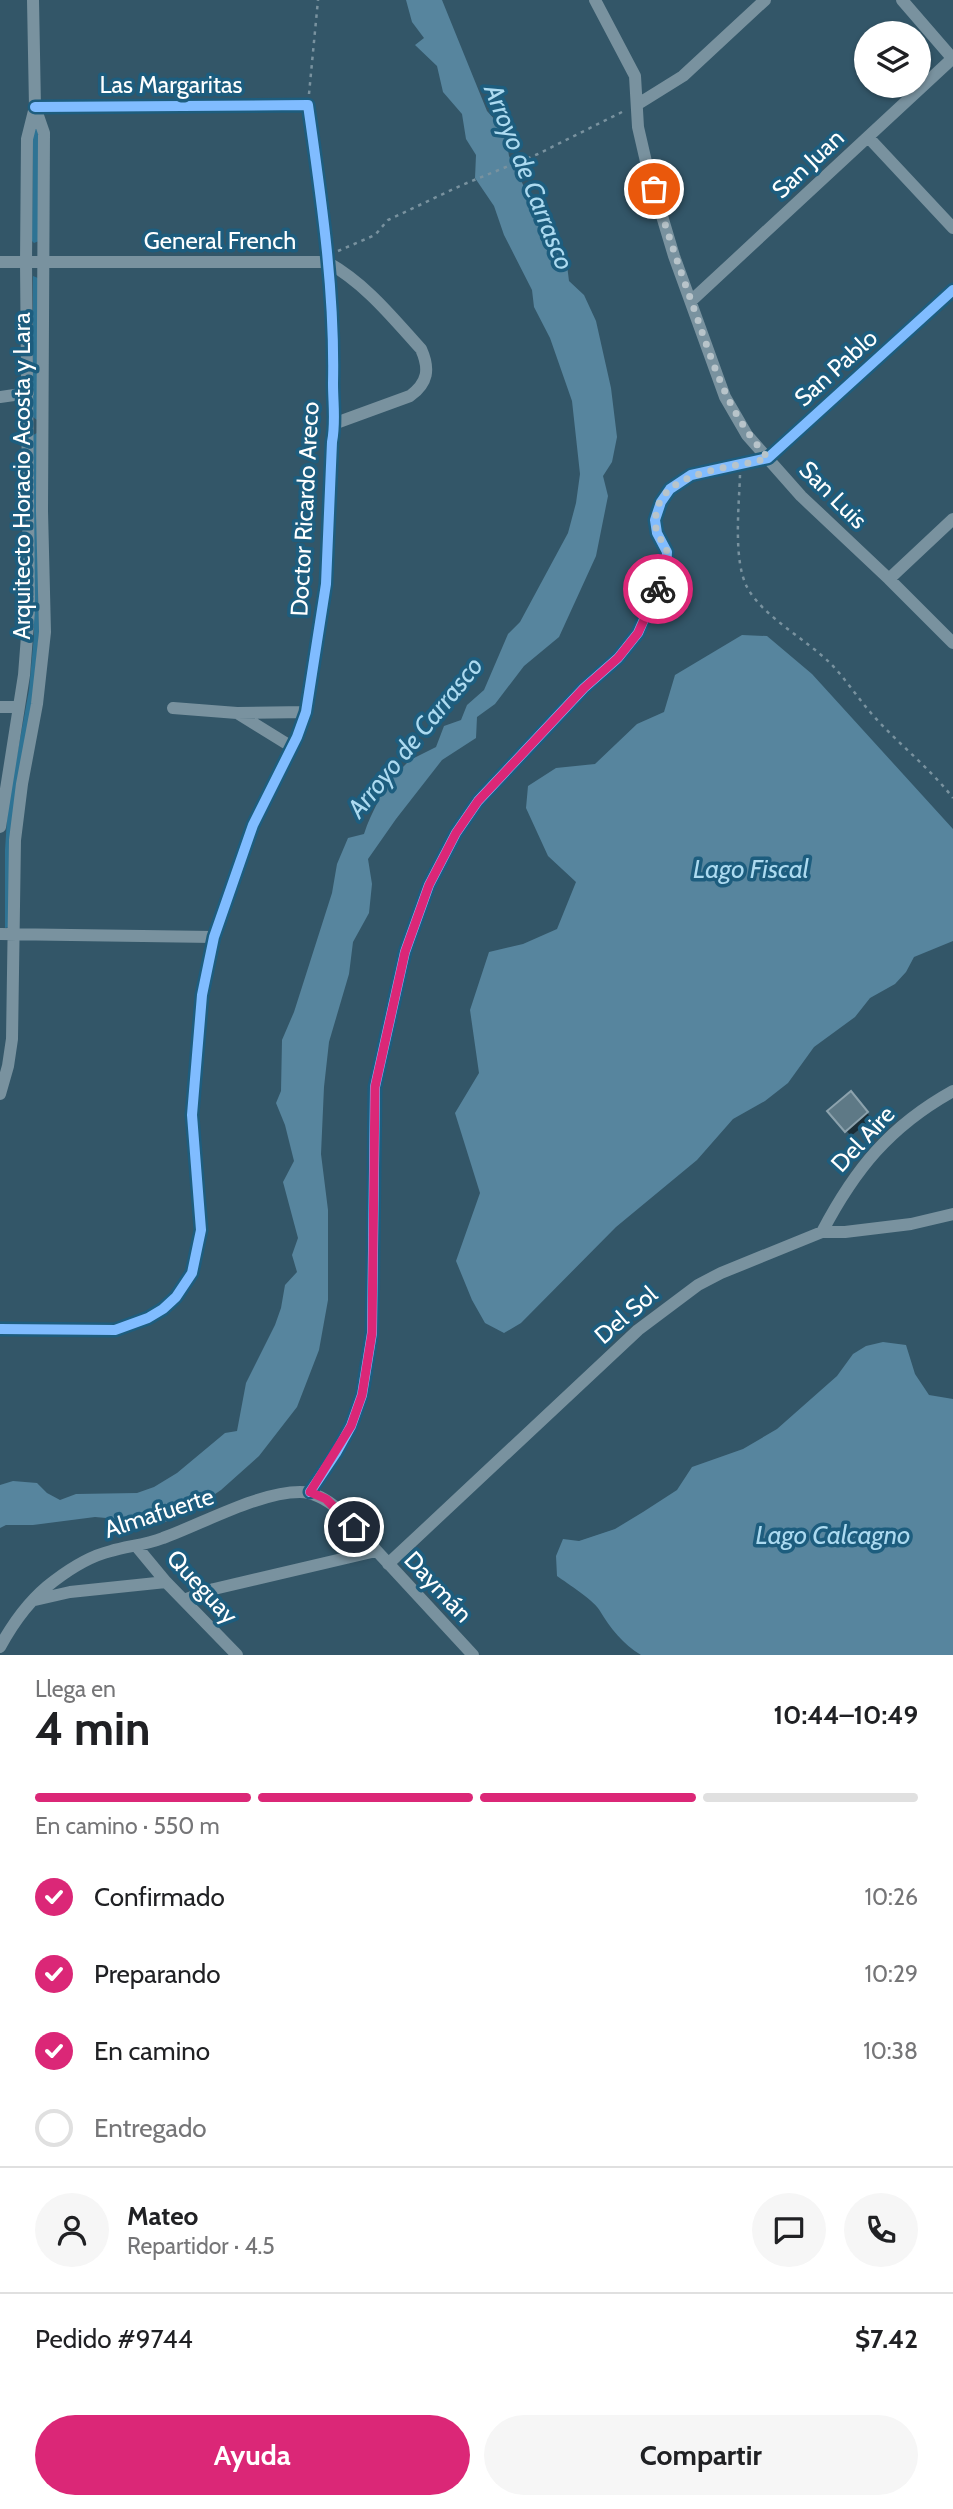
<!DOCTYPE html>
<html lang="es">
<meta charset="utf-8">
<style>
:root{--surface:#fff;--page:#f6f6f6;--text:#202124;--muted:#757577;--line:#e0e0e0;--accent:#db2777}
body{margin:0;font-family:Cabin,sans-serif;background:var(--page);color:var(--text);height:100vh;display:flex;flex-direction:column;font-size:26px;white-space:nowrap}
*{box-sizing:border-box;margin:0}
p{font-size:23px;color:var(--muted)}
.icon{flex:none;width:38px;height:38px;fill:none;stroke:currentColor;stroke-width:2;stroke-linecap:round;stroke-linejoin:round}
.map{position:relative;height:1655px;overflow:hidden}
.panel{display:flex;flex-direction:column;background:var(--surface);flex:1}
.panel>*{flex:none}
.controls{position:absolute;left:854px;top:21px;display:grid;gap:14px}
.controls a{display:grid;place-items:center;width:77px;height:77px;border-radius:50%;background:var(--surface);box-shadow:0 2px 5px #0004;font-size:35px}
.pin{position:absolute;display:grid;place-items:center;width:60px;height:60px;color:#fff;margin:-30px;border:4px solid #fff;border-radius:50%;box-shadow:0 2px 7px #0007}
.courier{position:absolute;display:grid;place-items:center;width:70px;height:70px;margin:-35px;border:5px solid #db2777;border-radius:50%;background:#fff;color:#222;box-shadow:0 2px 9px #0007}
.head em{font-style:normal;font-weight:800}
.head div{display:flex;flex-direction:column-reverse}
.head{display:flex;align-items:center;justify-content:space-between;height:119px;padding:0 35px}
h1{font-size:46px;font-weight:800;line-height:52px}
.bar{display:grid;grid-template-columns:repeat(4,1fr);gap:10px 7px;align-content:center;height:84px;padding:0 35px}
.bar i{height:9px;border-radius:5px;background:var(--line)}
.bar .active{background:var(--accent)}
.bar p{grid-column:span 4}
.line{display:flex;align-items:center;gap:18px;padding:0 35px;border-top:2px solid var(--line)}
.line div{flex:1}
.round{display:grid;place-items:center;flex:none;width:74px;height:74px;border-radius:37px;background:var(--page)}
ol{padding:0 35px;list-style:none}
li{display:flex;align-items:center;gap:21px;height:77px}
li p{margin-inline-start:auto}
li .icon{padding:7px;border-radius:50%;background:var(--accent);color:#fff;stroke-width:4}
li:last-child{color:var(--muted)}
li i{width:38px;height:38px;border:4px solid var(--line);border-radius:50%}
.button{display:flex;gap:14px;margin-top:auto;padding:14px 35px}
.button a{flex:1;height:80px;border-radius:42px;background:var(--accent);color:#fff;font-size:28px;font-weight:800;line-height:80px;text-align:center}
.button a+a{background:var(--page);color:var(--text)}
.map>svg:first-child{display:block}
.green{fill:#2e7394}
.water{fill:#57859e}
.shadow{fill:#0007}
.building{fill:#5e7986;stroke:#8ca2ad;stroke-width:2}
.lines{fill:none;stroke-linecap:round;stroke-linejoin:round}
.path{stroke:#79929f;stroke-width:2.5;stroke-dasharray:3.5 5;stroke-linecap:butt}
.minor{stroke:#79929f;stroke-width:12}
.cycleway-casing{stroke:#1d5d7e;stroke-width:15}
.cycleway{stroke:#80bcff;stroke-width:10}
.done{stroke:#b8c4ca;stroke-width:7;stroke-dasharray:0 12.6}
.route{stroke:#db2777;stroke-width:9}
.labels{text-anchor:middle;stroke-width:7;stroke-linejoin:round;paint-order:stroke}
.street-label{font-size:24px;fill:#fff;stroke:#1d5d7e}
.water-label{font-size:26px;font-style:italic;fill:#acdaf0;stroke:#1d5d7e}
</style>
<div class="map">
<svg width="953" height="1655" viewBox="0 0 953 1655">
<rect width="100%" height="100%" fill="#335668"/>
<path class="green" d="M38,125L39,241L34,243L32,241L33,132Z
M33,276L38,278L37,420L33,417Z
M37,433L39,633L10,927L5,928V850L8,804L29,690L34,635L33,435Z"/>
<path class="water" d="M406,0H442L487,111L505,131L509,156L530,199L537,203L552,222L556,245L567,265L569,281L584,295L596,321L611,388L617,437L612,462L603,476L608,496L596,556L559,637L524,666L495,704L477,717L476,738L442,760L396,819L368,859L372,884L369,913L353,942L349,974L329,1042L324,1087L321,1154L328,1210V1300L319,1350L297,1407L259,1456L221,1490L193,1509L163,1523L95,1517L33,1525H6L0,1528V1485L13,1481L37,1483L47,1493L60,1500L76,1494L137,1493L154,1487L177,1473L225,1433L237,1431L246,1383L275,1325L281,1308L285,1285L297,1272L292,1255L298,1238L283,1182L294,1161L285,1125L276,1103L281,1091L282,1040L294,1012L332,893L337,864L348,838L364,834C371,811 385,793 390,769L400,770L410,760L436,747L444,726L461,720L467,705L484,690L508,634L520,622L568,533L576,503L580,474L572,401L550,338L534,307L532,290L504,235L494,206L475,178L476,155L466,139L462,114L443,92L437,66L415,45L424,38L412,22Z
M742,635L767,636L812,674L953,829V941L914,957L906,972L895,984L870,998L855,1017L814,1047L788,1083L765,1101L733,1119L697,1160L616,1227L521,1323L504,1333L485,1323L472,1300L456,1261L480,1193L455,1113L479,1073L470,1010L489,952L523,944L557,929L576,882L548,856L526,808L528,786L556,768L595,764L637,724L664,712L675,675Z
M883,1342L906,1345L915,1374L929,1395L953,1399V1655H641C623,1644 610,1628 600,1611C596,1602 567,1583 557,1576L556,1556L563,1539L579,1541L615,1529L643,1512L677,1490L692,1467L743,1449L777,1429L837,1376L853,1354L866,1346Z"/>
<path class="shadow" d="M856,1099L872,1119L851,1136L829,1111Z"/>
<path class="building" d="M851,1091L868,1112L845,1132L827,1111Z"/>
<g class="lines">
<path class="path" d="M309,94L318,0
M338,251L375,235L388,220L462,185L538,154L626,110
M740,475C739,506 733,560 747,587C762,616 807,640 830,663C845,678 857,697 871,713C897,743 929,767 953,798"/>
<path class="minor" d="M595,0L635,76L638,127L647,166L674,256L725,397L747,435L801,496L889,579L953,643
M902,0L953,59
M638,104L683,76L765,0
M868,137L953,228
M0,262H327C366,284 392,317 421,349C430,369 428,383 410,396L336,423
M691,301L953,58
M0,397L28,393
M889,579L953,519
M0,707H19
M173,708L237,713L306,712
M237,713L292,747
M0,827L24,675L29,610L26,262L27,139L35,107L33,0
M0,934L214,937
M0,1094L8,1066L12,1039L15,840L22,784L37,704L45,632L42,511L44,133L35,107
M822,1232C855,1169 890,1126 953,1091
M0,1329L115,1330L148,1318L163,1309L176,1297L192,1273L201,1230L192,1115L202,995L214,937L253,825L297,737L306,712L326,584L332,442C336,422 333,404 333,383C335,290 321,197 308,105L35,107
M310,1492L336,1453L351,1426L362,1395L372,1333L375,1087L405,952L429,885L456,833L478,801L584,688L618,658L638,633L666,569L667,552L657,533L655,520L661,502L670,489L691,475L768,458L953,290
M137,1547L166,1582L237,1655
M388,1564L638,1330L698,1285L721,1273L822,1232H845L911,1224L953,1214
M35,1600L70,1592L166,1582
M184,1600L214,1589L376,1551
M0,1647C13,1623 31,1598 54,1581C71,1568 90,1556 111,1551C128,1546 145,1545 163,1538C202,1524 259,1492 300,1492C315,1492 327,1500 338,1509L473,1655"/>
<g class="cycleway-casing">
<path id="cycleway" d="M0,1329L115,1330L148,1318L163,1309L176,1297L192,1273L201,1230L192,1115L202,995L214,937L253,825L297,737L306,712L326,584L332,442C336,422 333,404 333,383C335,290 321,197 308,105L35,107
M310,1492L336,1453L351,1426L362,1395L372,1333L375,1087L405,952L429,885L456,833L478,801L584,688L618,658L638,633L666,569L667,552L657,533L655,520L661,502L670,489L691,475L768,458L953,290"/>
</g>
<use href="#cycleway" class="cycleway"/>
</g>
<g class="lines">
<path class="done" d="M654,189C666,228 679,267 693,306C714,365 725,409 768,458C730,470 649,469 656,528C657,537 665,543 667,552C669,565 662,578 658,589"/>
<path class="route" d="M354,1527L326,1499L310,1492L351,1426L362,1395L372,1333L375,1087L405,952L429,885L456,833L478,801L584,688L618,658L638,633L658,589"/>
</g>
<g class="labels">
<g class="street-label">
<text x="171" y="93">Las Margaritas</text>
<text transform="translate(808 164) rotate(-43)" y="8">San Juan</text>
<text x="220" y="249">General French</text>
<text transform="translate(836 368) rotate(-42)" y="8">San Pablo</text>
<text transform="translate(22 476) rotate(-90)" y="8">Arquitecto Horacio Acosta y Lara</text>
<text transform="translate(833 495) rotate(45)" y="8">San Luis</text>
<text transform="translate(305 509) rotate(-87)" y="8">Doctor Ricardo Areco</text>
<text transform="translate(863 1139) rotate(-47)" y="8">Del Aire</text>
<text transform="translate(626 1315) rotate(-41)" y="8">Del Sol</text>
<text transform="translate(159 1513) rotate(-18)" y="8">Almafuerte</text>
<text transform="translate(202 1587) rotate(47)" y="8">Queguay</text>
<text transform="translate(438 1587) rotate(47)" y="8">Daymán</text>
</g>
<g class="water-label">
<text transform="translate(529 177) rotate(68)" y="9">Arroyo de Carrasco</text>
<text transform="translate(415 737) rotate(-51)" y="9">Arroyo de Carrasco</text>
<text x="751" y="878">Lago Fiscal</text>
<text x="833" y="1544">Lago Calcagno</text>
</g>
</g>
</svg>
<div class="controls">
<a><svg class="icon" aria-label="layers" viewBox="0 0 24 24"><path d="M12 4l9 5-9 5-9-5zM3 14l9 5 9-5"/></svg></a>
</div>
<div class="pin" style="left:654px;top:189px;background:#ea580c"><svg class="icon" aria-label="bag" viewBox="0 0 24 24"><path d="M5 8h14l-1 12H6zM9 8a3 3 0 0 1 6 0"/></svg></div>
<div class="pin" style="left:354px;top:1527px;background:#1f2937"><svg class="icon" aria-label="home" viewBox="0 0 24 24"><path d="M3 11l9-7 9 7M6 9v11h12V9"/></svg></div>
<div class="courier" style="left:658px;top:589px"><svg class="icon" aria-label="bike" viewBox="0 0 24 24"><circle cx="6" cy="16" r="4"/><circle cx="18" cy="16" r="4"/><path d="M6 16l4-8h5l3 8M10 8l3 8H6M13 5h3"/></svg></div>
</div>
<section class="panel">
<div class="head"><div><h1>4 min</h1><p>Llega en</p></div><em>10:44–10:49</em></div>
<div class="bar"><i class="active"></i><i class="active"></i><i class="active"></i><i></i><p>En camino · 550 m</p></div>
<ol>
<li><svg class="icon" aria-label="check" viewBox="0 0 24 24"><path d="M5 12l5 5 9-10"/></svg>Confirmado<p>10:26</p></li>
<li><svg class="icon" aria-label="check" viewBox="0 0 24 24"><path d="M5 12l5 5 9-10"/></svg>Preparando<p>10:29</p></li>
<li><svg class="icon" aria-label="check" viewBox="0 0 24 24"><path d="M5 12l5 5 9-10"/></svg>En camino<p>10:38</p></li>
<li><i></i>Entregado</li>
</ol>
<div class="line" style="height:126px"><a class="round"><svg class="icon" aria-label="person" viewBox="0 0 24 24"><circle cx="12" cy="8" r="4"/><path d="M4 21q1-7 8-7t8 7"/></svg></a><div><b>Mateo</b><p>Repartidor · 4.5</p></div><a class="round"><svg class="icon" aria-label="chat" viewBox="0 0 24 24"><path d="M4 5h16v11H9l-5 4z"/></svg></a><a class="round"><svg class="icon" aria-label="phone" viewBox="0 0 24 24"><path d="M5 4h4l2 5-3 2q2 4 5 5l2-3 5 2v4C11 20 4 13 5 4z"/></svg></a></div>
<div class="line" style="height:91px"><div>Pedido #9744</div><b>$7.42</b></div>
<div class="button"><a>Ayuda</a><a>Compartir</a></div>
</section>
